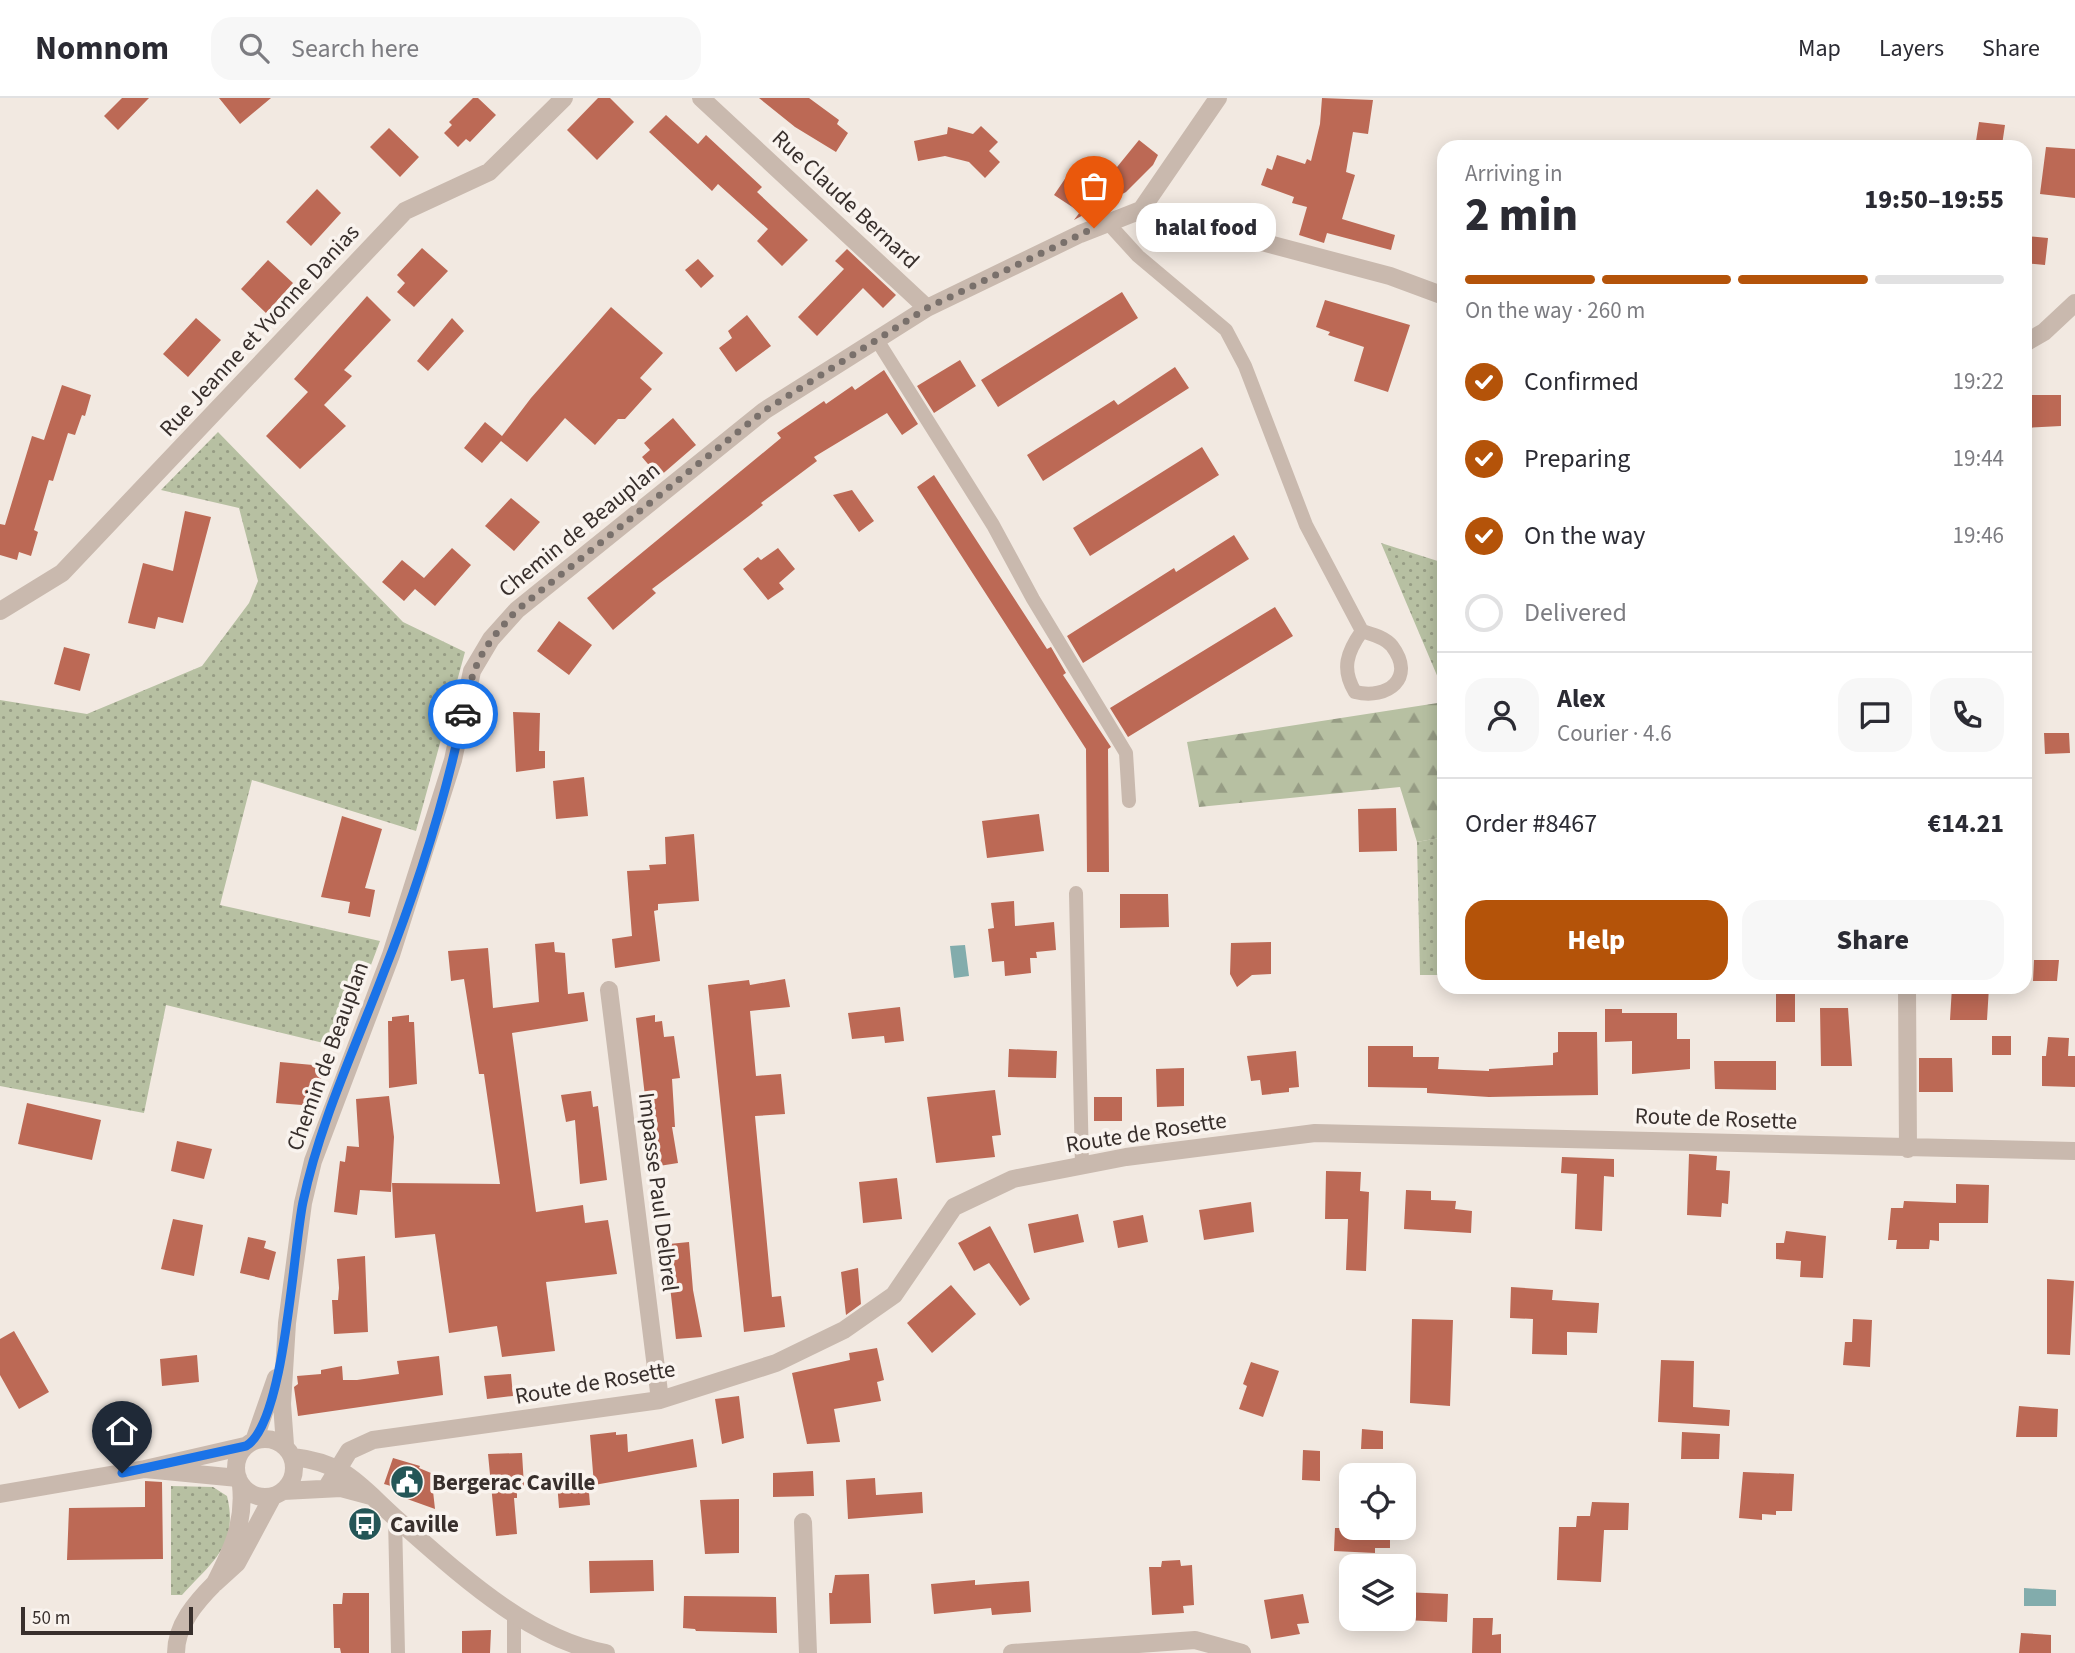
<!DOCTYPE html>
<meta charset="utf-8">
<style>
:root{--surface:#fff;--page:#f7f7f7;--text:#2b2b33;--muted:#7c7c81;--line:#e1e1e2;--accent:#b45309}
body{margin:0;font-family:"Source Sans 3",sans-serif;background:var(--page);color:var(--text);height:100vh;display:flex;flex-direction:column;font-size:26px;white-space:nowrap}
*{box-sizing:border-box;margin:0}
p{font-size:23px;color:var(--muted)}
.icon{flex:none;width:38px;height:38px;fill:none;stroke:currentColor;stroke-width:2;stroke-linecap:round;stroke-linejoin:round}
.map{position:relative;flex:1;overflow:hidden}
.drawer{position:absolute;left:1437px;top:42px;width:595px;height:854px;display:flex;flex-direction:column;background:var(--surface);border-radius:21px;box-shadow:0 4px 18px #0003}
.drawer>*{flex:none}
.buttons{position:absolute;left:1339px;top:1365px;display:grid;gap:14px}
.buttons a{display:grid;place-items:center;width:77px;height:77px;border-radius:14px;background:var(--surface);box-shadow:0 4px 18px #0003;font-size:35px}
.scale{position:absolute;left:21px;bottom:18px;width:172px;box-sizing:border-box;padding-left:7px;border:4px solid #382f2c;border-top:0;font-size:19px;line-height:24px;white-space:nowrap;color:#382f2c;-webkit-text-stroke:5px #f9f3ee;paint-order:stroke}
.pin{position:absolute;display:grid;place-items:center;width:60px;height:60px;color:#fff;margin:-72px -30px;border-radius:50% 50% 50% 0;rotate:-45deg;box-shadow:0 0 7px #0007}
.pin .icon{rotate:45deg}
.courier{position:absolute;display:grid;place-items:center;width:70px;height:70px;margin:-35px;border:5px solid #1a73e8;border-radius:50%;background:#fff;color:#222;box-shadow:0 2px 9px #0007}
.bubble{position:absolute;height:49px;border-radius:21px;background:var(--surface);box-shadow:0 4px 18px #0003;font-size:23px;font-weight:800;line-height:49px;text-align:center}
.summary em{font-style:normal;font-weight:800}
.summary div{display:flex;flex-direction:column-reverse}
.summary{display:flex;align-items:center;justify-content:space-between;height:119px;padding:0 28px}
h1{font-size:46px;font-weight:800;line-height:52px}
.bar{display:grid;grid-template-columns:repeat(4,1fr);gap:10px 7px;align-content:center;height:84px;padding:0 28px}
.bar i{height:9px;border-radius:5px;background:var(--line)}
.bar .current{background:var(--accent)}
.bar p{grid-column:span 4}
.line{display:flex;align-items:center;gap:18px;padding:0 28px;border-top:2px solid var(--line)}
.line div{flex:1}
.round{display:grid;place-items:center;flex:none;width:74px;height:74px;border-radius:21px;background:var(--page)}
ol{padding:0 28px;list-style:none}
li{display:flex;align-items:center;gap:21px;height:77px}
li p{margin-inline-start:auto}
li .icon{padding:7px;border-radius:50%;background:var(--accent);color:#fff;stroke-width:4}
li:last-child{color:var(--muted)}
li i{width:38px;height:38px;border:4px solid var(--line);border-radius:50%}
.action{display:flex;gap:14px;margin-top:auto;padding:14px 28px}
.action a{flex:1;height:80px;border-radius:21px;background:var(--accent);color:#fff;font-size:28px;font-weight:800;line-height:80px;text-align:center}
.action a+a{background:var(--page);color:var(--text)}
header{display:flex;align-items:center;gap:42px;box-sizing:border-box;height:98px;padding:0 35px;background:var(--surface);border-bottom:2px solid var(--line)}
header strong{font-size:33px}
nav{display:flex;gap:38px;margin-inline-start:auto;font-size:24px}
.search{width:490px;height:63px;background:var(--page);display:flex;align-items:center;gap:18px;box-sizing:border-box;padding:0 24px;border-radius:21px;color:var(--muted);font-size:26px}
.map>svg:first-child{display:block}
.grass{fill:url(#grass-dots)}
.forest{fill:url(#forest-firs)}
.water{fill:#82acac}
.building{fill:#bc6955}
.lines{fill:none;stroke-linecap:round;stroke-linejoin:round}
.lane{stroke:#c9b9ae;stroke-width:14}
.street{stroke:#c9b9ae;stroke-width:18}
.done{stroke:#79706b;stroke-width:7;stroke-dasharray:0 12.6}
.route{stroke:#1a73e8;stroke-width:9}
.labels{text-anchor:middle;stroke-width:7;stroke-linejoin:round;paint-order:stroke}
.street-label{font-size:23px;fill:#382f2c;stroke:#f9f3ee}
.poi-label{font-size:23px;font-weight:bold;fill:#382f2c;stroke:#f9f3ee;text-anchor:start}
</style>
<header>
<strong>Nomnom</strong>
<div class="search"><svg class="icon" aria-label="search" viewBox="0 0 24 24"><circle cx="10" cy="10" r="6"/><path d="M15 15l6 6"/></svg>Search here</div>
<nav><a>Map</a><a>Layers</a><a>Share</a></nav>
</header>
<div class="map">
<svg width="2075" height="1555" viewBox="0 0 2075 1555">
<defs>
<pattern id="grass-dots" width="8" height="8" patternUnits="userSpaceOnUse" patternTransform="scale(1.75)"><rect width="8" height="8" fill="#b7c0a2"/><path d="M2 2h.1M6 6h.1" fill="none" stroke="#969c84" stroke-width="1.8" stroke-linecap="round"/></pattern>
<pattern id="forest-firs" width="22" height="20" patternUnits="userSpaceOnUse" patternTransform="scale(1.75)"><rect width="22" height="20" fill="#b7c0a2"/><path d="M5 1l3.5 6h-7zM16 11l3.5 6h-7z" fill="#969c84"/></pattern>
</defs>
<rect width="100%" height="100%" fill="#f2e9e1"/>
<path class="grass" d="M218,334L403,524L465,554L416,733L252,682L220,807L380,843L340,949L166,907L144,1015L0,988V602L87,616L202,568L249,505L258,483L239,410L161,392Z
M1381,445L1444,465V594Z
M1444,739V877H1420L1417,744Z
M171,1388L213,1389L227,1398C239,1447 212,1464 182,1497H171Z"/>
<path class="forest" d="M1444,604V739L1417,744L1400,689L1199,709L1187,644Z"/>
<path class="water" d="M965,847L969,878L954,880L950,848Z
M2024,1490L2056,1492V1508H2024Z"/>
<path class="building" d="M122,0H149L118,32L104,18Z
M219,0H271L240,26Z
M473,0H478L496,17L470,44L466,41L458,49L444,35L452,27L449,24Z
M598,0H610L634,24L597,62L567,32Z
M759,0H809L839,22L837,26L848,35L836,54L795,29Z
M1322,0L1373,2L1368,36L1353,34L1346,74L1355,77L1342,121L1395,137L1391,152L1327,135L1324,145L1299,137L1307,109L1292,105L1294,99L1261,87L1267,70L1272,72L1277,57L1305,66L1307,61L1311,63L1320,26Z
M666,17L698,46L706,37L762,89L757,94L808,142L782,168L757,143L768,131L718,86L712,93L649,34Z
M1979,24L2005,27L2002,47L1976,43Z
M981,28L998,44L989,53L1000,64L985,80L969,64L945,58L918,63L914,43L947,36L948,29L973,36Z
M389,30L419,59L400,79L370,49Z
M1139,42L1158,57L1153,67L1126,94L1074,122L1080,114L1054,97L1071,72L1100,90Z
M2046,49L2075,51V100L2040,96Z
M317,91L341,115L311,148L286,124Z
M2025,138L2048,140L2045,167L2025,165Z
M422,150L448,173L414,209L397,194L405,185L397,177Z
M847,151L896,197L883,210L863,190L817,238L798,219L844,171L835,163Z
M698,161L714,178L701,190L685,172Z
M268,162L293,185L266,215L241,191Z
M1122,194L1138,220L998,309L981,282Z
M367,198L391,222L344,272L352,278L324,307L346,328L300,371L266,338L308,294L294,281Z
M1325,202L1410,227L1388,294L1354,283L1364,249L1328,237L1330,234L1316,229Z
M611,209L663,255L640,280L652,291L625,321H618L595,347L565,320L527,364L501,343L482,365L464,350L485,324L502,338L531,300Z
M747,217L771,248L736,274L719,250L732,240L728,233Z
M196,220L221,242L188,279L163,256Z
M452,220L464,233L428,273L417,263Z
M960,262L976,288L934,315L917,288Z
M1175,269L1189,290L1043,383L1027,357L1114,302L1118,307Z
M884,272L918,326L902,337L887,315L814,359L817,363L761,405L763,407L749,418L652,491L656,495L613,532L587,500L781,340L777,335L824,303L826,306L852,288L855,292Z
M62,287L91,297L85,318L82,317L75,337L68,335L53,383L49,382L34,432L38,434L31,458L19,454L17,462L0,457V426L5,427L32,338L44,342Z
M2025,297H2061V328L2025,330Z
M673,320L696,347L659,379L642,359L650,352L644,345Z
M1202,349L1219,377L1090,458L1073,430Z
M934,377L1047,551L1051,549L1066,575L1063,577L1111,649L1108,651L1109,774H1087L1086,651L917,389Z
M852,392L874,423L859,434L833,397Z
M511,400L540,424L514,453L485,428Z
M185,413L211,419L183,525L158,519L155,531L128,525L143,465L173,473Z
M1234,437L1249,461L1083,565L1067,538L1174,470L1176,474Z
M452,450L471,467L435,508L415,491L404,503L382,484L402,462L424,480Z
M778,450L795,471L779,485L784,491L768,502L743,471L758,459L761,462Z
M1275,509L1293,538L1128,639L1110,610Z
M559,523L592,547L569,577L537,553Z
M64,549L90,556L80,593L54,586Z
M513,614L540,615L539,653H545V670L516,674Z
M2044,635H2069L2070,655L2045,656Z
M584,679L588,718L556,721L553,683Z
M1396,710L1397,753L1359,754L1358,711Z
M1039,716L1044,753L987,760L982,723Z
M342,718L382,731L365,790L375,792L370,819L348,815L350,804L321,799Z
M694,736L699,803L658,806V812L654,813L660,863L615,870L612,841L632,838L627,773L650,772L649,767L666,766L665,739Z
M1120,796H1168L1169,829L1120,830Z
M1014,803L1015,828L1054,824L1056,852L1036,854L1037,860H1030L1031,875L1005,878L1004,863L992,864L988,831L994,830L991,805Z
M554,844L555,854L565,855L568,896L584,894L588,923L512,935L536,1114L583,1107L585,1125L608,1122L617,1176L546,1184L555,1253L502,1259L497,1228L449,1235L435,1136L395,1140L392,1085L500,1086L484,976H479L464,881L451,883L448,853L488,850L493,910L539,904L535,846Z
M1271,844V876L1252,877L1237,889L1230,876L1231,845Z
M2034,862H2059L2057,883H2033Z
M785,881L790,909L750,913L756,978L781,976L785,1016L755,1018L772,1199L781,1198L785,1229L744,1234L708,887L749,882L750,887Z
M1952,889H1989L1987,922H1950Z
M1776,890H1795V924H1776Z
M900,909L904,943L885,945L884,938L852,941L848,915Z
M1820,910H1848L1852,968H1821Z
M1605,911H1622V915H1677V941H1690V971L1632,976V943L1605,944Z
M409,917V924H414L417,986L389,990L388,923H392V919Z
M655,917V924L662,923L664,939L674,938L680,980L672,981L675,1029H672L678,1065L659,1068L656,1031L650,1032L647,1016L636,920Z
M1558,934H1597L1598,997L1489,999L1427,995V990L1368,989V948H1413V959H1439L1438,971L1489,973V971L1553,967V955L1558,954Z
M1992,938H2011V957H1992Z
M2048,939L2069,940L2068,958H2075V989L2042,988V958H2046Z
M1009,951L1057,953L1056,980L1008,979Z
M1296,953L1299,989L1289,990V994L1262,997L1260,982L1251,983L1247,958Z
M1919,960H1952L1953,994H1919Z
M1714,963H1776V992L1715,991Z
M280,964L324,968L315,1008L276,1005Z
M1184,970V1008L1157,1009L1156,971Z
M995,992L1001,1037L992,1038L995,1059L936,1065L927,999Z
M591,993L593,1009L598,1008L607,1082L580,1086L575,1022L566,1024L561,997Z
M389,998L394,1039L391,1094L360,1092L357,1117L334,1114L340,1063L345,1064L347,1048L359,1049L356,1001Z
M1094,999H1122V1023H1094Z
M27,1005L101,1022L92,1062L18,1046Z
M177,1043L212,1051L204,1081L171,1073Z
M1689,1056L1717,1058L1716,1072L1730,1073L1728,1106L1722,1105L1721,1119L1687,1117Z
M1562,1059L1614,1061V1079L1604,1078L1602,1133L1575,1131L1577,1076L1561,1075Z
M1326,1073L1361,1074L1360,1093L1369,1094L1366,1173L1346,1172L1348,1121H1325Z
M897,1080L902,1121L863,1125L859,1084Z
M1956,1086L1989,1087L1988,1125H1939V1143L1930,1142L1929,1151H1896L1897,1142H1888L1891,1110H1903L1904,1103L1956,1105Z
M1406,1092L1431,1093V1102L1456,1103L1455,1111L1472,1113L1471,1135L1404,1131Z
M1251,1104L1254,1134L1204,1142L1199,1112Z
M1078,1116L1084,1144L1034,1155L1028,1126Z
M1143,1117L1148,1144L1118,1150L1113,1123Z
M173,1121L203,1127L194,1178L161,1171Z
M990,1128L1030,1201L1020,1208L989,1165L974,1173L958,1145Z
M1786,1133L1826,1138L1823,1180L1800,1179L1801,1163L1776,1161V1145H1784Z
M248,1139L266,1143L264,1150L276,1154L269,1182L240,1175Z
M689,1144L693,1192L702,1239L676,1241L667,1162L671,1161L669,1146Z
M365,1158L368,1234L334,1236L332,1202H338L339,1190L337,1161Z
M858,1170L861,1206L846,1217L841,1174Z
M2047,1181L2074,1183L2070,1257L2047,1256Z
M951,1187L976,1216L932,1255L907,1225Z
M1511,1189L1553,1192L1552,1202L1599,1205L1597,1235L1567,1234V1257L1532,1256L1533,1221L1510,1220Z
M1412,1221L1453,1222L1450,1308L1410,1305Z
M1853,1221L1872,1222L1870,1269L1843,1267L1845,1244H1852Z
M14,1233L49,1294L19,1311L0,1277V1241Z
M877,1250L884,1282L877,1284L881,1303L834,1311L840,1344L807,1346L792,1275L850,1262L849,1255Z
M197,1257L199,1284L162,1288L160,1261Z
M439,1258L443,1297L298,1318L294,1289L298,1286L297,1278L321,1276V1272L342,1268L343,1282H357L399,1276L397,1263Z
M1661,1262L1694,1263L1693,1309L1730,1312L1729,1328L1658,1324Z
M1251,1264L1279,1273L1263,1319L1239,1311L1247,1288L1243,1286Z
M511,1276L513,1298L487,1301L484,1278Z
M739,1298L744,1340L722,1346L715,1301Z
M2019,1308L2058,1311L2057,1339H2016Z
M1362,1331L1383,1333V1351H1361Z
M616,1334V1337L627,1336L628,1354L693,1341L697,1369L594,1387L590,1337Z
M1682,1334L1720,1336L1719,1361H1681Z
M1303,1352L1320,1353V1383L1302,1382Z
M522,1355L524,1388L517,1389V1400H514L517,1436L496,1438L488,1356Z
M393,1360L420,1368L419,1370L431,1375L435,1411L396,1397L398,1390L384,1386Z
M813,1373L814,1398L773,1399V1375Z
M1743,1374L1794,1376L1792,1413H1776V1417L1762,1416V1422L1739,1420Z
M875,1380L876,1397L922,1394L923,1415L848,1421L846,1382Z
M588,1382L590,1407L559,1410L557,1384Z
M145,1383L162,1384L163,1461L67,1462L69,1410L145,1409Z
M739,1401V1455L705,1456L700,1402Z
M1592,1404L1629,1405L1628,1432H1604L1601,1484L1557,1482L1559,1429H1576L1577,1418H1590Z
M1335,1430H1390V1450H1375V1455L1334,1453Z
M653,1462L654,1493L590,1495L589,1463Z
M1180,1462L1181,1468L1192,1467L1194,1507L1183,1508L1184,1515L1152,1517L1149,1469H1161L1162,1463Z
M869,1476L871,1525L830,1526L829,1495H832L835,1477Z
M975,1482V1487L1029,1483L1031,1514L992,1517L991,1510L934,1516L931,1486Z
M1404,1494L1448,1496L1447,1524L1404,1522Z
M343,1495H369V1555H341L340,1550H334L333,1506H342Z
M1303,1496L1309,1525L1297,1526L1300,1536L1271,1541L1264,1502Z
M684,1498L776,1499L777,1535L696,1533L695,1531L683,1530Z
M1473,1520H1493L1492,1537L1501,1536V1555H1472Z
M491,1532L490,1555H462V1533Z
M2021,1535L2051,1537V1555H2019Z"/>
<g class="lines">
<path class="lane" d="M1107,124L1138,158L1226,232L1245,268L1306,427L1362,533C1347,554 1341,571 1355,594C1388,602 1416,580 1392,548C1385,539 1371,536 1362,533
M877,242L993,427L1033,501L1126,655L1129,703
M1076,795L1082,1067
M395,1420L398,1555
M514,1555V1516"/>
<path class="street" d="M701,0L927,210
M1141,112L1390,178L1444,198
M1141,112L1218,0
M2025,245L2044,234L2075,205
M0,513L62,475L405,113L489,74L564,0
M1907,889L1908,1051
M609,892L660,1302
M236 1370a29 29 0 1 1 58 0a29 29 0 1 1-58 0Z
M254,1343L276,1280
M285,1347L282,1306L287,1225L303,1105L313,1063L391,857L453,662L472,573L491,541L517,512L764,313L927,210L1080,136L1141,112
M293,1359C348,1365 361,1390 400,1424C456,1473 529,1542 606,1555
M238,1380L145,1371L245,1348
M241,1387C245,1425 232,1452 215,1485L237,1465L273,1398
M327,1389L349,1353L373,1342L660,1302L776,1265L844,1232L894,1197L954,1109L1013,1081L1126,1059L1315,1035L2075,1053
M283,1393L341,1390L371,1398
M0,1396L145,1371
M803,1424L808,1555
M176,1555C176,1527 196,1504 215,1485
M1012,1555L1195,1542L1242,1555"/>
</g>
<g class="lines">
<path class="done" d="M463,616C474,563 481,551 517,512L764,313L927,210L1094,130"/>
<path class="route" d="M122,1375L246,1348C285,1326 293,1151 303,1104C319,1027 354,952 382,879C415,796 445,703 463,616"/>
</g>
<defs>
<g id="civic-disc" transform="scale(1.75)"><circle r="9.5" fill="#245657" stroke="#f9f3ee"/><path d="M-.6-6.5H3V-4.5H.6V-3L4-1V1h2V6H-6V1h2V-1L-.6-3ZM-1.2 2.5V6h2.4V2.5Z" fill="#fff"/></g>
<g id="bus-disc" transform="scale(1.75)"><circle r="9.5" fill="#245657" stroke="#f9f3ee"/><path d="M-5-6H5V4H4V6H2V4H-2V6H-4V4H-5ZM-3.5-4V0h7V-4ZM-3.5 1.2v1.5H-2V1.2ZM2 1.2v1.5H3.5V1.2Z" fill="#fff"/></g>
</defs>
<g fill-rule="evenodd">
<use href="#civic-disc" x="407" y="1384"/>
<use href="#bus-disc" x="365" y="1426"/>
</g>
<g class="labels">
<g class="street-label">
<text transform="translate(846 101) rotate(43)" y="8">Rue Claude Bernard</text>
<text transform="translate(259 232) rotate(-47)" y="8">Rue Jeanne et Yvonne Danias</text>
<text transform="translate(579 431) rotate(-39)" y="8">Chemin de Beauplan</text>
<text transform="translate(327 958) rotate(-70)" y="8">Chemin de Beauplan</text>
<text transform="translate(1716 1020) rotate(2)" y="8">Route de Rosette</text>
<text transform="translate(1146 1034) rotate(-9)" y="8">Route de Rosette</text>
<text transform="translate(659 1094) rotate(83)" y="8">Impasse Paul Delbrel</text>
<text transform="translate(595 1284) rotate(-10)" y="8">Route de Rosette</text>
</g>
<g class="poi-label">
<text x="432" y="1392">Bergerac Caville</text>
<text x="390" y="1434">Caville</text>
</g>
</g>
</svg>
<div class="buttons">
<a><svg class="icon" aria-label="locate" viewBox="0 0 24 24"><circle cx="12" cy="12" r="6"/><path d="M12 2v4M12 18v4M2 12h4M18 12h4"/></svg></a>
<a><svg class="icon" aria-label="layers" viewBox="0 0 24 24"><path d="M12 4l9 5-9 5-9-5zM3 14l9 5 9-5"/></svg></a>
</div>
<div class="scale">50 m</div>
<div class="pin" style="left:1094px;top:130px;background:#ea580c"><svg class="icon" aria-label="bag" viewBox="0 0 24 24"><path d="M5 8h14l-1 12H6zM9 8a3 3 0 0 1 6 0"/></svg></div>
<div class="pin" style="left:122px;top:1375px;background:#1f2937"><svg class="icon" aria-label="home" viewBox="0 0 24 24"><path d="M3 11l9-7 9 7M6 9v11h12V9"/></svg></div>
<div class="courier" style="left:463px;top:616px"><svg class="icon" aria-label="car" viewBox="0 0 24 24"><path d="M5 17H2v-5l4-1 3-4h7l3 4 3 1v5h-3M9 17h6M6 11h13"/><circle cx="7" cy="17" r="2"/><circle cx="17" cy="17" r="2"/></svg></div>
<div class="bubble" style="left:1136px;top:105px;width:140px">halal food</div>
<section class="drawer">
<div class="summary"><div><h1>2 min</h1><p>Arriving in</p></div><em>19:50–19:55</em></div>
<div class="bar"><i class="current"></i><i class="current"></i><i class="current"></i><i></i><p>On the way · 260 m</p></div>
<ol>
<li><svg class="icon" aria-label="check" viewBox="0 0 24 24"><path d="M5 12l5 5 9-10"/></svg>Confirmed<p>19:22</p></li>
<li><svg class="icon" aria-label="check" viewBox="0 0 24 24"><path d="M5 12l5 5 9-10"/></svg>Preparing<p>19:44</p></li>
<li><svg class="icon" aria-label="check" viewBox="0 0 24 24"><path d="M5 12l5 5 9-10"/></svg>On the way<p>19:46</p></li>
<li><i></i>Delivered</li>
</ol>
<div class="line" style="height:126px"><a class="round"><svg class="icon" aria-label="person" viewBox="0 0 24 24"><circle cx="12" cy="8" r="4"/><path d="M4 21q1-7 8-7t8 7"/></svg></a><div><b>Alex</b><p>Courier · 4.6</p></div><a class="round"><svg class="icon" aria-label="chat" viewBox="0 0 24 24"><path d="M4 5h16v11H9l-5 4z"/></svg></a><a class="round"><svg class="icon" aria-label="phone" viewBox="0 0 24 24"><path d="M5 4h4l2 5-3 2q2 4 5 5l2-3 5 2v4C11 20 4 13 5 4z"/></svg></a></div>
<div class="line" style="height:91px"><div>Order #8467</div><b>€14.21</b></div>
<div class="action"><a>Help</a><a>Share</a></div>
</section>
</div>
